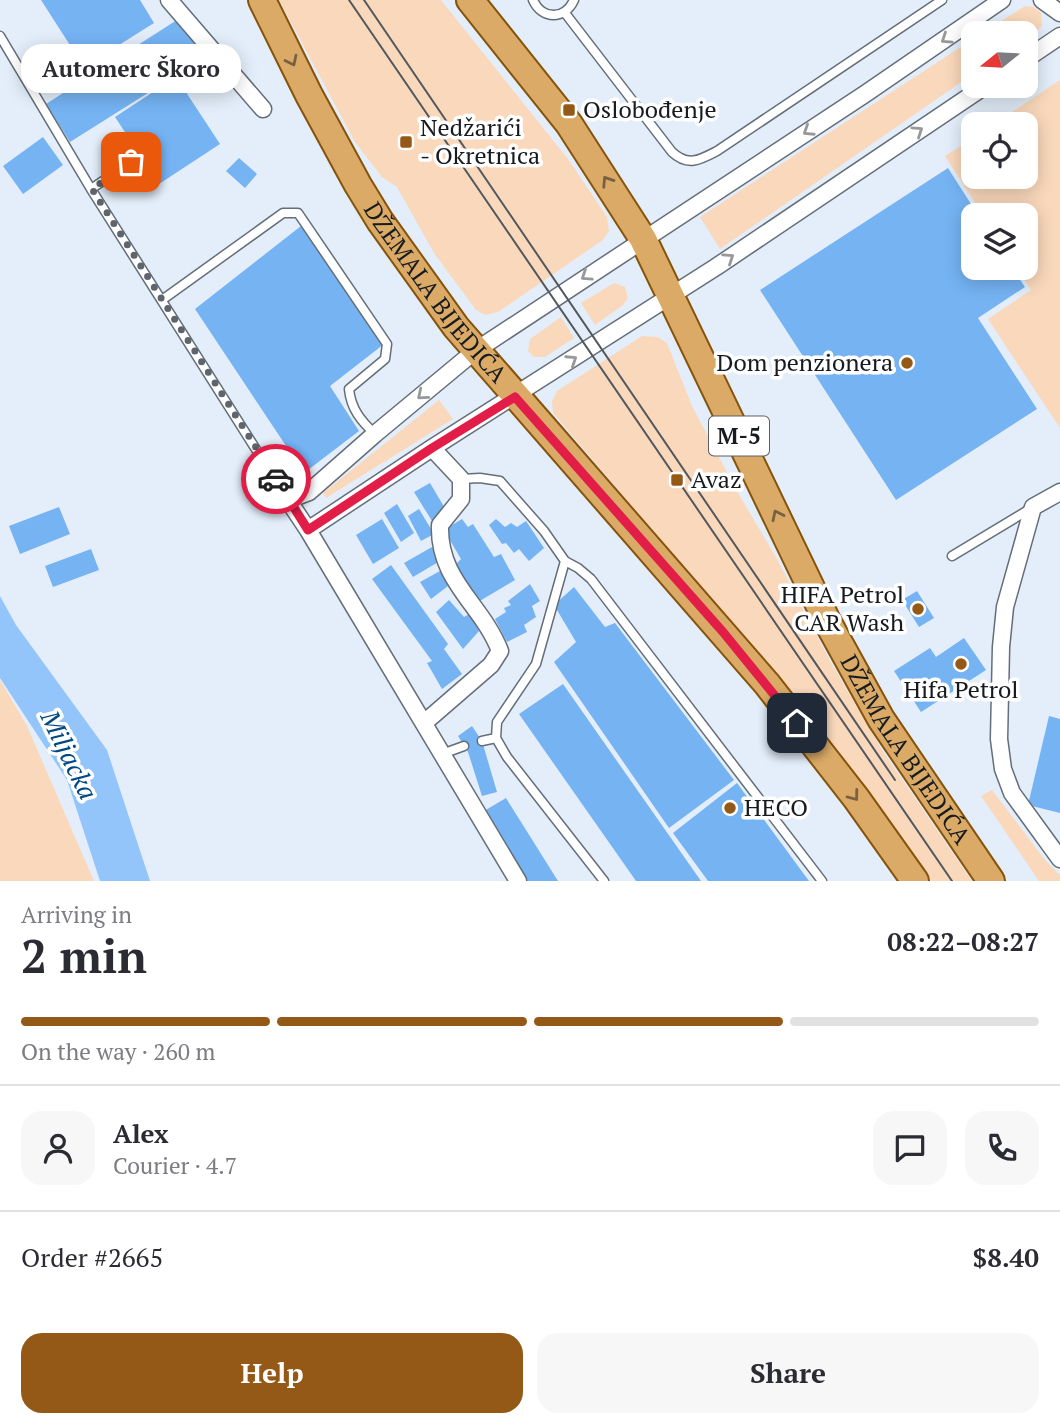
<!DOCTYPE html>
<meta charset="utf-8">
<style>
:root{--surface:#fff;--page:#f7f7f7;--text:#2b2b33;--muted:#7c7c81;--line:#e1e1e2;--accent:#945917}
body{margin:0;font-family:"PT Serif",serif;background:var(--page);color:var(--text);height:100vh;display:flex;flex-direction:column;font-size:26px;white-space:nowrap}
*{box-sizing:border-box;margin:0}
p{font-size:23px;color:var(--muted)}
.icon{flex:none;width:38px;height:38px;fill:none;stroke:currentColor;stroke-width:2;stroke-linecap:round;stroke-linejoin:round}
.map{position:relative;height:881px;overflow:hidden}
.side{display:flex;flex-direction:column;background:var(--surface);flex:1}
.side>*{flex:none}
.needle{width:46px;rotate:252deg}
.tools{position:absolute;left:961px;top:21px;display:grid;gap:14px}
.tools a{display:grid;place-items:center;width:77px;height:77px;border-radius:14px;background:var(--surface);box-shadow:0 4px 18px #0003;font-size:35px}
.pin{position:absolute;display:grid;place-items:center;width:60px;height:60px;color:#fff;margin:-30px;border-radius:14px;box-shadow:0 4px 10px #0006}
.courier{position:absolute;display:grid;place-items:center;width:70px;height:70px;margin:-35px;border:5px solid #e11d48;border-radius:50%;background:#fff;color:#222;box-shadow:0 2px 9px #0007}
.bubble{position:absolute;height:49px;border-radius:21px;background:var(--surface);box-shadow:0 4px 18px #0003;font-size:23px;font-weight:700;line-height:49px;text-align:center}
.overview em{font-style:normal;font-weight:700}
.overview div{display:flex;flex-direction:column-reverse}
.overview{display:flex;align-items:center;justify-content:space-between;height:119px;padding:0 21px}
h1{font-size:46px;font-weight:700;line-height:52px}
.bar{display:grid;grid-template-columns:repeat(4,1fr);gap:10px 7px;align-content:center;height:84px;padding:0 21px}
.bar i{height:9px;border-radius:5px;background:var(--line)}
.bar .on{background:var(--accent)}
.bar p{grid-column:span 4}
.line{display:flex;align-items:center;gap:18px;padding:0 21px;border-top:2px solid var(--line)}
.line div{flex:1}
.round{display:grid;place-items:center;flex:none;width:74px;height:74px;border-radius:21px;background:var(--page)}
.cta{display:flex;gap:14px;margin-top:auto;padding:14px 21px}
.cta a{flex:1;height:80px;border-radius:21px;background:var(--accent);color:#fff;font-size:28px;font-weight:700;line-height:80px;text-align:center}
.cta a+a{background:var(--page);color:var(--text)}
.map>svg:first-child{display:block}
.green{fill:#fad8bb}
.water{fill:#94c5fa}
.building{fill:#75b3f3}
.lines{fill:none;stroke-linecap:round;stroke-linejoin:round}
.lane-casing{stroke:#646e78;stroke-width:11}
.street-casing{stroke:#646e78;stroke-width:19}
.primary-casing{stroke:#86530b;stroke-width:30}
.lane{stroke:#fff;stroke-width:8}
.street{stroke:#fff;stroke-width:16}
.primary{stroke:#daaa66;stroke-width:26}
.tram{stroke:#52585e;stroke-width:2}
.oneway{stroke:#97989a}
.oneway2{stroke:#786242}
.done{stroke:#5e656c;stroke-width:7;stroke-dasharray:0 12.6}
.route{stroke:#e11d48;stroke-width:9}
.poi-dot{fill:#945917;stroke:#fff;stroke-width:2.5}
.labels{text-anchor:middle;stroke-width:7;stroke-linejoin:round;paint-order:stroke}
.shield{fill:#fff;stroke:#5d5f62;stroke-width:2}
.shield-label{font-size:23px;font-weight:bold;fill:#171b1f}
.poi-label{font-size:24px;fill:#171b1f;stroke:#fff;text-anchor:start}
.street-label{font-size:24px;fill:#171b1f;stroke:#fff}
.water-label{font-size:26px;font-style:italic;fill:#004982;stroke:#fff}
</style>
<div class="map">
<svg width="1060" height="881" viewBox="0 0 1060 881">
<rect width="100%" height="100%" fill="#e3eefa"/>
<path class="green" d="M279,0H441L568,159L607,217L609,231L603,240L498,312L485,315L476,310L434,253L397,187L382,177L355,142Z
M1025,6L1034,7L1041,13L1042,26C1032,39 1000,33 982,33Z
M973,39V74L720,249L700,217Z
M1060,80V428L988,319L1031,290L1017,268H1026V215H983L945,156L973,138V177H1026V124H994Z
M614,283L625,287L628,298L623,305L595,325L581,303Z
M561,317L574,338L545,357H534L528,351L530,339Z
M642,336L658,337L667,343L692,406L738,493L777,559L829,659L882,750L972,881H931L863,783L815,722L553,413L552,401L557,391Z
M439,400L453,419L326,498L323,493Z
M0,680L27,726L94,881H0Z
M992,790L1045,860L1060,875V881H1039L981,796Z"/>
<path class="water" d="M0,596L16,625L107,750L150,881H100L67,780L0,678Z"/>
<path class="building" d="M41,0H140L154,23L84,67Z
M180,18L205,57L70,142L46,104Z
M176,77L220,144L159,184L115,117Z
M43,137L63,165L23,194L3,166Z
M239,158L257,174L245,188L226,171Z
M948,168L978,215H973V268H1012L1025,287L978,318L1037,409L896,500L760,290Z
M301,226L384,344L330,386L359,431L304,473L195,309Z
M430,483L446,510L432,521L414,492Z
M397,504L414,533L401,542L384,513Z
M59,507L70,534L20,554L9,526Z
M419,509L434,534L421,541L408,516Z
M382,519L399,548L373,564L356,535Z
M462,519L468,527L473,524L494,557L501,554L515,580L478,602L454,566L461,559L444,530Z
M496,519L505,527L511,523L517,527L526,521L544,548L529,561L519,549L514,553L506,543L502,544L489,525Z
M432,547L440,561L413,577L404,563Z
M91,549L99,570L53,587L45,566Z
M391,565L448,644L444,649L462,674L442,689L427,663L432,661L372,579Z
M440,571L448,586L431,599L420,582Z
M530,584L540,601L532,606L536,617L524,625L527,632L507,642L495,619L506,612L504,608L511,605L508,601Z
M574,587L605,627L615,623L734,780L669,828L554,662L576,642L554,605Z
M917,591L934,618L919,627L902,600Z
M449,600L464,617L469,614L479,631L463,649L436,612Z
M964,638L986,670L921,712L894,671L930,648L936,657Z
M563,684L701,881H636L519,714Z
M1049,716L1060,719V813L1028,805Z
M472,726L482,741L497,792L482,796L468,752L458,736Z
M737,783L809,881H708L673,833Z
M506,798L558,881H526L484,811Z"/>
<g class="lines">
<g class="lane-casing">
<path id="lane" d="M533,0C542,20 565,20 574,0
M565,13L672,152C688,167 700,160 717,151L942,0
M0,36L91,189
M131,162L91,189L288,500
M162,300L283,213H298L387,344L385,359L349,389C351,409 361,421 375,434
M461,479L480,478L500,481L544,531L565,561L536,664L497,722L496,738L507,757L604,881
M952,556L1030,509
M565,561L578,568L591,579L822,881
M482,741L496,738
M442,754L464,746"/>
</g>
<g class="street-casing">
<path id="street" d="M169,0L263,109
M1042,0L1060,13
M1026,59L1060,36
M1060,492L1033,507L1005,607L1001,647L999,739L1003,769L1012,793L1060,859
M308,530L432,448L716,267L985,86
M424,723L491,665L500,651C482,604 438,581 440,525L461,499V479L432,448
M518,881L308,530L288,500L309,492L375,434L475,351L865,94L1002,0"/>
</g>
<g class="primary-casing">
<g id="primary">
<path id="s1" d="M262,0L309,95L358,185L380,221L456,327L767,684L856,798L915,881"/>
<path id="s2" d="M470,0L569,124L643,239L827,621L881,719L991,881"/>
</g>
</g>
<use href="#lane" class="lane"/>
<use href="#street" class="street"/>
<use href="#primary" class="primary"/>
<path class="tram" d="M349,0L952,881
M364,0L895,780"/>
</g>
<defs><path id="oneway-chevron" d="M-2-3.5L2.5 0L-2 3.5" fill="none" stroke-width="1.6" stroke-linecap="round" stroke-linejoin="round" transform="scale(1.75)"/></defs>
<g class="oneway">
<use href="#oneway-chevron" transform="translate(946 39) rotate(146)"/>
<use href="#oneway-chevron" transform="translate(808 131) rotate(147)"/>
<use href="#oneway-chevron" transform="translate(918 131) rotate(-34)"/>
<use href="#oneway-chevron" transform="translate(729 258) rotate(-34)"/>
<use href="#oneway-chevron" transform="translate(586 276) rotate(146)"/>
<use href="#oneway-chevron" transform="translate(572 360) rotate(-33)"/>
<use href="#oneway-chevron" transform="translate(422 395) rotate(140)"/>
</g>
<g class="oneway2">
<use href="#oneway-chevron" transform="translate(292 61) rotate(64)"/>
<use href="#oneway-chevron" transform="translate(607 181) rotate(-123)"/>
<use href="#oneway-chevron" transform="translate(777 515) rotate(-116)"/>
<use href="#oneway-chevron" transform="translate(854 796) rotate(53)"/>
</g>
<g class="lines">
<path class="done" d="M131,162L92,189L276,479"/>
<path class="route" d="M276,479L308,530L432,448L515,397L723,632L797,723"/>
</g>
<g class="poi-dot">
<rect x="562" y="103" width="14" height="14" rx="3.5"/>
<rect x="399" y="135" width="14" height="14" rx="3.5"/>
<circle cx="907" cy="363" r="7"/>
<rect x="670" y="473" width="14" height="14" rx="3.5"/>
<circle cx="918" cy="609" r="7"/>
<circle cx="961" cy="664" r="7"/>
<circle cx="730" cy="808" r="7"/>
</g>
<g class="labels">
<rect class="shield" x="709" y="416.5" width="60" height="39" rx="5"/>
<g class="shield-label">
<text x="739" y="444">M-5</text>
</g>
<g class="poi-label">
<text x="583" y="118">Oslobođenje</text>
<text x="420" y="136">Nedžarići<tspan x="420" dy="28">- Okretnica</tspan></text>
<text x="893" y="371" text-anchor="end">Dom penzionera</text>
<text x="691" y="488">Avaz</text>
<text x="904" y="603" text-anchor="end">HIFA Petrol<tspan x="904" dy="28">CAR Wash</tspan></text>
<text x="961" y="698" text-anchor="middle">Hifa Petrol</text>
<text x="744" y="816">HECO</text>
</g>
<g class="street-label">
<text dy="8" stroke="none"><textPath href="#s1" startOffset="341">DŽEMALA BIJEDIĆA</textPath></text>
<text dy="8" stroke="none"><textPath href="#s2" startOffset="870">DŽEMALA BIJEDIĆA</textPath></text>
</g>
<g class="water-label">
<text transform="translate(69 755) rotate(64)" y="9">Miljacka</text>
</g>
</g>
</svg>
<div class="tools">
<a><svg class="needle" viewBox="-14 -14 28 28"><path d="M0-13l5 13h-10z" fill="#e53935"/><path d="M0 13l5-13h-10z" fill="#7c7c81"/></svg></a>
<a><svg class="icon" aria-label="locate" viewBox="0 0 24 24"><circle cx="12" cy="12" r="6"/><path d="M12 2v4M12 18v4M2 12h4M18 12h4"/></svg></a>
<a><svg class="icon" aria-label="layers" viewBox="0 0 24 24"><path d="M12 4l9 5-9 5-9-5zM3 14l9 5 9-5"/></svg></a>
</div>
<div class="pin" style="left:131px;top:162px;background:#ea580c"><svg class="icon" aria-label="bag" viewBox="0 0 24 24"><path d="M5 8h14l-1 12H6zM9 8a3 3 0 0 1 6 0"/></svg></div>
<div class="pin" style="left:797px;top:723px;background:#1f2937"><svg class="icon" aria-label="home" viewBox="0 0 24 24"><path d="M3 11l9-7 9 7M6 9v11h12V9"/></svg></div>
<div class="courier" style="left:276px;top:479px"><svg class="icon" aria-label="car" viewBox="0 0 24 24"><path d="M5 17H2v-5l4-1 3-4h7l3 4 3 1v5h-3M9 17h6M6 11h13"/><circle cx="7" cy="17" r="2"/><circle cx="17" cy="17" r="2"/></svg></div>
<div class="bubble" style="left:21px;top:44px;width:220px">Automerc Škoro</div>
</div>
<section class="side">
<div class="overview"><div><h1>2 min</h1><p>Arriving in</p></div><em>08:22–08:27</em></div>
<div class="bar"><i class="on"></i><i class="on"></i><i class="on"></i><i></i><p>On the way · 260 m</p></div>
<div class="line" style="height:126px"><a class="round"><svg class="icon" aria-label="person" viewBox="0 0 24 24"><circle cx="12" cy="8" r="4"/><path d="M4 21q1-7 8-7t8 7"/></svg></a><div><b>Alex</b><p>Courier · 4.7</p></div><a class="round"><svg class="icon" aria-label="chat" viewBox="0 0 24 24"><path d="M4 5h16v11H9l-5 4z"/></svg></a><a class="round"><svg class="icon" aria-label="phone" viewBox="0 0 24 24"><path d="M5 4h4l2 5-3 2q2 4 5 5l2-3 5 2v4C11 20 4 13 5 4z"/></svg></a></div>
<div class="line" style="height:91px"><div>Order #2665</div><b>$8.40</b></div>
<div class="cta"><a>Help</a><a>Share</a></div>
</section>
